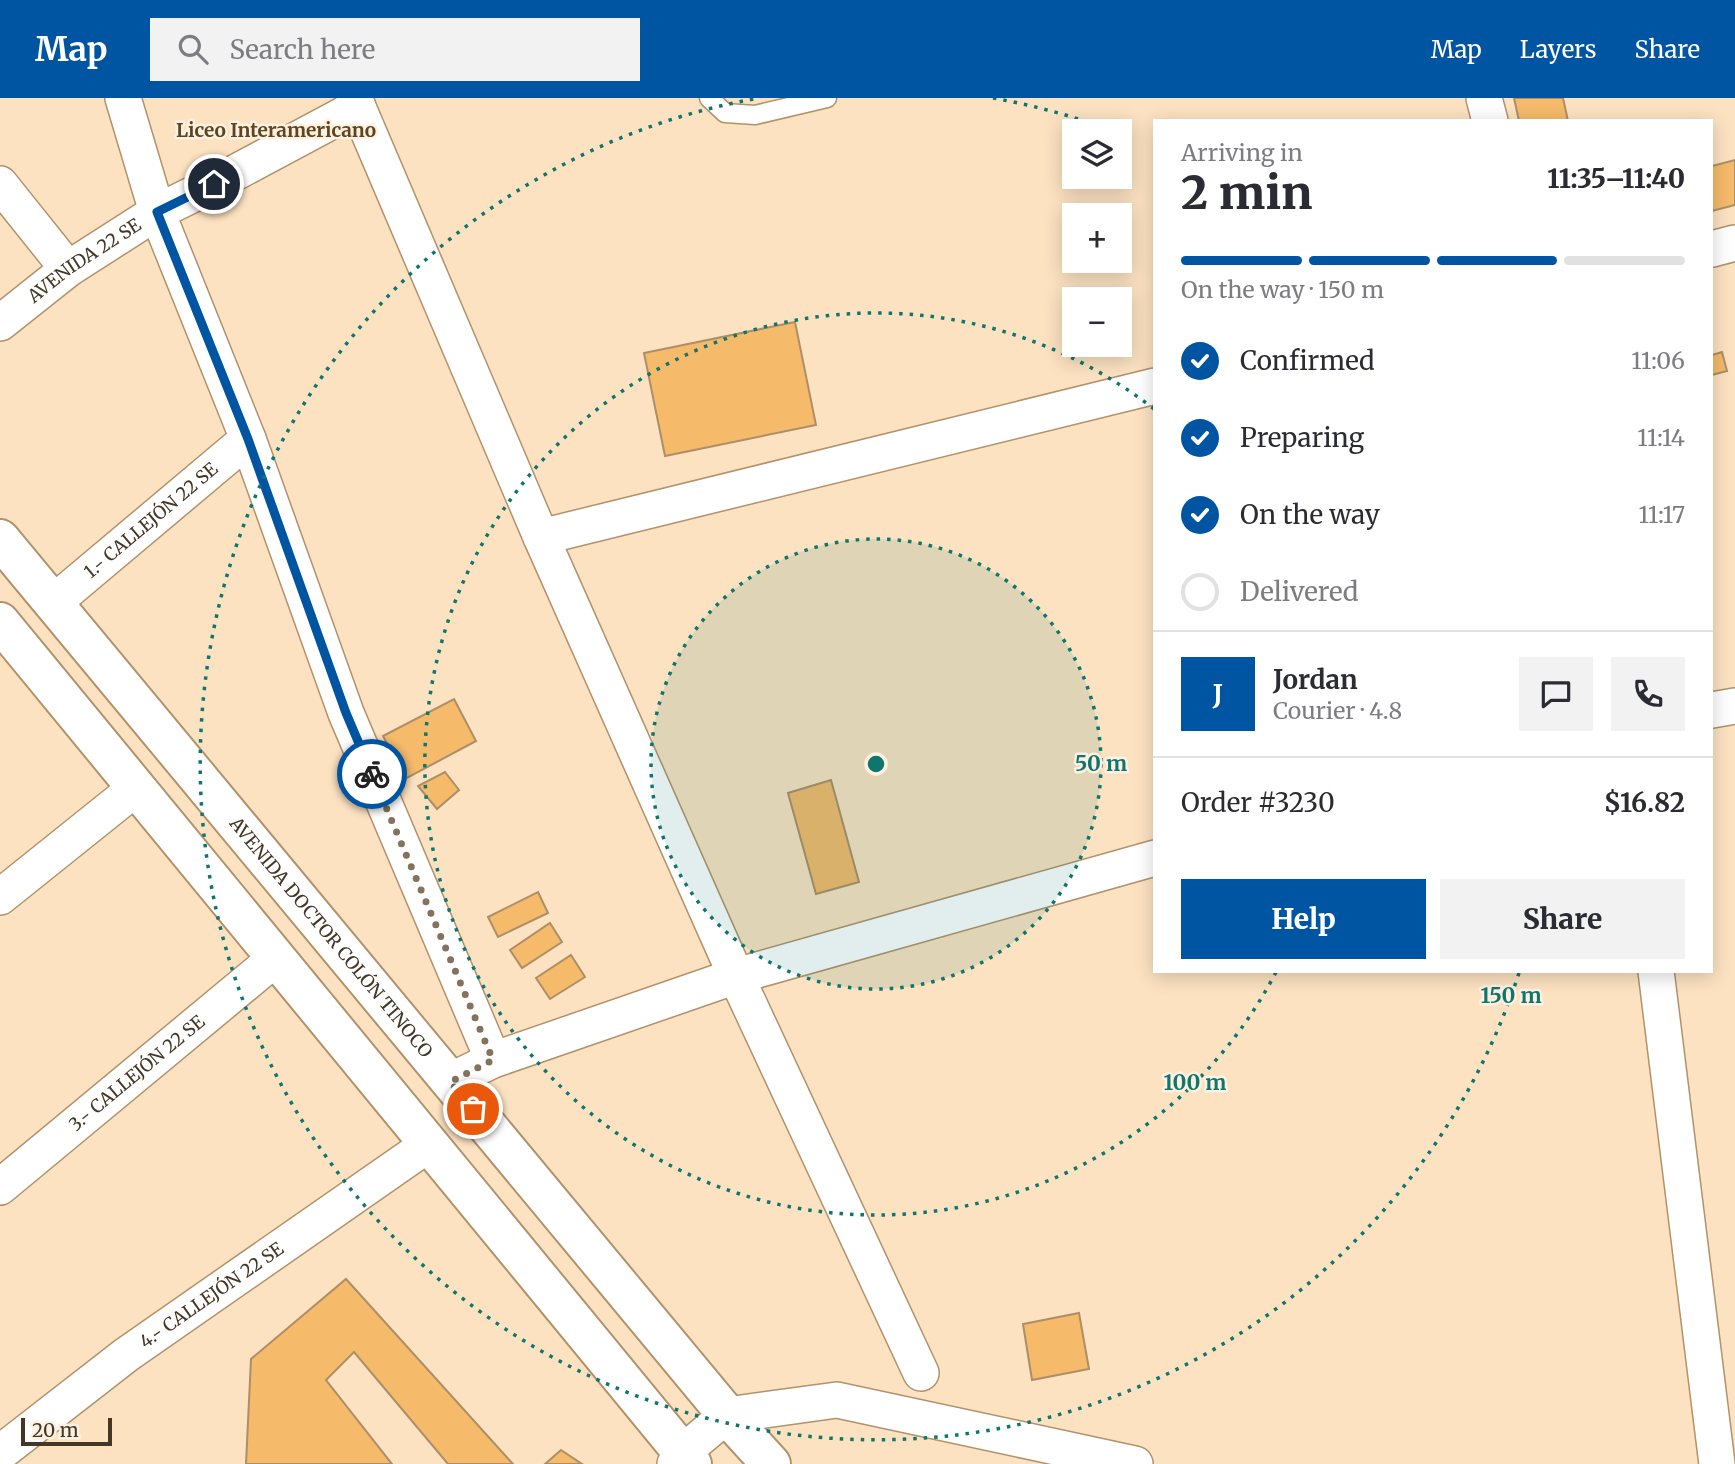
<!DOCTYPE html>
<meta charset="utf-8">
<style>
:root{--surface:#fff;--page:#f2f2f3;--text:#2b2b33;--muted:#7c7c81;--line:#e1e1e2;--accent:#0055a3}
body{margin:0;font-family:Merriweather,serif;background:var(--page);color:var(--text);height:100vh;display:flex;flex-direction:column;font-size:26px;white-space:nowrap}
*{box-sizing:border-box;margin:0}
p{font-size:23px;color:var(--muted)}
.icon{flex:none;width:38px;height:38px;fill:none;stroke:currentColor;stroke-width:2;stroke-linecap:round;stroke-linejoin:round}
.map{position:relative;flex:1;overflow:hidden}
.panel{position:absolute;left:1153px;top:21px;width:560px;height:854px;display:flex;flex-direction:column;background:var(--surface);border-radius:0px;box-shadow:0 4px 18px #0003}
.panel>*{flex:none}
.tools{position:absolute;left:1062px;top:21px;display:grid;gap:14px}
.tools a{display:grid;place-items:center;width:70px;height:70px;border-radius:0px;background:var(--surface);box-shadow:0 4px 18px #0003;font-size:35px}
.scale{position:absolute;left:21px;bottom:18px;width:91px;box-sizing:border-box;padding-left:7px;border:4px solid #443726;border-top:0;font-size:19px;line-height:24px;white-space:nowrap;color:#443726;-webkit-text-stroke:5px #fef1e1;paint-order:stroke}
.pin{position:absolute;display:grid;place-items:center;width:60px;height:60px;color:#fff;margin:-30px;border:4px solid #fff;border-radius:50%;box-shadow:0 2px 7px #0007}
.courier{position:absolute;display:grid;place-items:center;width:70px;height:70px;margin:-35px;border:5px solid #0055a3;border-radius:50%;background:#fff;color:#222;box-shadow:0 2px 9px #0007}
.overview em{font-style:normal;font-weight:800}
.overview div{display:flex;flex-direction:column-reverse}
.overview{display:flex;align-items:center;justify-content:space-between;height:119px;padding:0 28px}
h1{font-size:46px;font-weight:800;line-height:52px}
.bar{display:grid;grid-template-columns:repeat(4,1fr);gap:10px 7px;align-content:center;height:84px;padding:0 28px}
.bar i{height:9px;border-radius:5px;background:var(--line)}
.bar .selected{background:var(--accent)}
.bar p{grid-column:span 4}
.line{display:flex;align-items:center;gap:18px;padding:0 28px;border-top:2px solid var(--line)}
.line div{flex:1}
.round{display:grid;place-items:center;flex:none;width:74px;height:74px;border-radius:0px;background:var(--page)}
ol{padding:0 28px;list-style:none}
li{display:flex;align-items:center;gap:21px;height:77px}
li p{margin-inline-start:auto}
li .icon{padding:7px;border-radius:50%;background:var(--accent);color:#fff;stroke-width:4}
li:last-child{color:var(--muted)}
li i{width:38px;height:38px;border:4px solid var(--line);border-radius:50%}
.action{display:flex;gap:14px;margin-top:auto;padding:14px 28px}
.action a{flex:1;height:80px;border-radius:0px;background:var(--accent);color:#fff;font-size:28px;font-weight:800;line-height:80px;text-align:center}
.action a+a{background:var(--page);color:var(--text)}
header{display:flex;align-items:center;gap:42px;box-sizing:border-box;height:98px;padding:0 35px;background:var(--accent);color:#fff}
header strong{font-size:33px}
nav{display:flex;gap:38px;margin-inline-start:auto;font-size:24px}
.search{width:490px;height:63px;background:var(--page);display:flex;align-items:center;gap:18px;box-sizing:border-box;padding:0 24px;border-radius:0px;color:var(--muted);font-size:26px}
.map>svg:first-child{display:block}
.building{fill:#f5ba6a;stroke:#ad8e67;stroke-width:2}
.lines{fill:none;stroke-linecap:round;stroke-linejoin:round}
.service-casing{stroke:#b1926b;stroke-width:21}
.minor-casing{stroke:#b1926b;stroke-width:38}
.secondary-casing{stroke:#b1926b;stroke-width:42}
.service{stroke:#fff;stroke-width:18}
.minor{stroke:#fff;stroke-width:35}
.secondary{stroke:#fff;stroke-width:38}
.done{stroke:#84735c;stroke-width:7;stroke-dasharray:0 12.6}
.route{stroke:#0055a3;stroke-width:9}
.ring{fill:none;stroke:#0f766e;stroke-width:3.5;stroke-dasharray:3.5 7}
.labels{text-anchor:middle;stroke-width:5;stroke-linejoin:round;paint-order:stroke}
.street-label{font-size:18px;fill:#443726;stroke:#fef1e1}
.neighbourhood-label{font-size:19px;font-weight:bold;fill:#5f441e;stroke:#fef1e1}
.centre{fill:#0f766e;stroke:#fef1e1;stroke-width:3.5}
.ring-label{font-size:21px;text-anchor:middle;font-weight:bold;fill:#0f766e;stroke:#fef1e1;stroke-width:5;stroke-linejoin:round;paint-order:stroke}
</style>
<header>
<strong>Map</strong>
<div class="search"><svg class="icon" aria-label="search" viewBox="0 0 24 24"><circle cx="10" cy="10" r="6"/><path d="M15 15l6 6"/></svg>Search here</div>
<nav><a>Map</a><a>Layers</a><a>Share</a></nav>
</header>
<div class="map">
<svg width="1735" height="1366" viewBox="0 0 1735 1366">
<rect width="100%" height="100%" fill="#fce2c1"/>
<path class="building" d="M1514,0H1563L1568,23H1519Z
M1735,62V107L1712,113V68Z
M795,224L816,327L665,358L644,255Z
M1722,254L1727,273L1712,277V257Z
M454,601L476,643L405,681L383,638Z
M445,674L459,692L437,711L418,688Z
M831,682L859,784L816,796L788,695Z
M538,794L548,815L498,839L488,819Z
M550,825L562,844L522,870L510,852Z
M571,857L585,879L550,901L536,880Z
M346,1181L513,1366H448L354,1254L326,1282L392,1366H246L251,1261Z
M1079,1215L1089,1271L1032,1282L1023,1226Z
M561,1352L582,1366H545Z"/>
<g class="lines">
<g class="service-casing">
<path id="service" d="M709,0L725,15L755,17L827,0"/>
</g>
<g class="minor-casing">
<g id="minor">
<path d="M123,0L157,114L248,341L346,615L493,962"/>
<path d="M354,0L541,439L736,878L921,1275"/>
<path d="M1484,0L1490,23"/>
<path d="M0,86L68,171"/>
<path d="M1712,151L1735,145"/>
<path id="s1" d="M0,225L68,171L157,114L214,86L358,9"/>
<path d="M541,439L1155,288"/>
<path id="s2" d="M53,505L248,341"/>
<path d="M1712,612L1735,608"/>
<path d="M0,799L136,690"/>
<path d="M1656,873L1717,1366"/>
<path d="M450,983L493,962L736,878L1155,760"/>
<path id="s3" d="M0,1089L276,860"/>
<path id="s4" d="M0,1355L126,1257L429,1046"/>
<path d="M675,1366L682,1355L727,1317L837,1302L1135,1366"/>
</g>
</g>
<g class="secondary-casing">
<g id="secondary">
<path id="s5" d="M0,441L738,1330L771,1366"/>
<path d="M0,524L692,1366"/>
</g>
</g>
<use href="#service" class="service"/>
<use href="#minor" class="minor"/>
<use href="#secondary" class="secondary"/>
</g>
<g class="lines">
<path class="done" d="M372,676L493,962L450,984L473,1011"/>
<path class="route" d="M214,86L157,114L248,341L346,615L372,676"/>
</g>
<circle cx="876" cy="666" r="225" fill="#0f766e" fill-opacity=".12"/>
<g class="ring">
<circle cx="876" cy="666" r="225"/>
<path d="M1276 874A451 451 0 1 1 1154 311"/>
<path d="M1519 875A676 676 0 1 1 759 0M993 0A676 676 0 0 1 1113 33"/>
</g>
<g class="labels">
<g class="street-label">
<text dy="6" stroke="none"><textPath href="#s1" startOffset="105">AVENIDA 22 SE</textPath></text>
<text dy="6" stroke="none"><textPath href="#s2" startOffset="128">1.- CALLEJÓN 22 SE</textPath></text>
<text dy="6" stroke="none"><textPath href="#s5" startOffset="518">AVENIDA DOCTOR COLÓN TINOCO</textPath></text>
<text dy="6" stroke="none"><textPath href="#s3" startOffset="178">3.- CALLEJÓN 22 SE</textPath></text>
<text dy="6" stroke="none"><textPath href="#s4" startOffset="264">4.- CALLEJÓN 22 SE</textPath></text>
</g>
<g class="neighbourhood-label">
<text x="276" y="39">Liceo Interamericano</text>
</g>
</g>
<circle cx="876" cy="666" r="10" class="centre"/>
<g class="ring-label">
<text x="1101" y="673">50 m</text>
<text x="1511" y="905">150 m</text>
<text x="1195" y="992">100 m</text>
</g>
</svg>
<div class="tools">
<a><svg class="icon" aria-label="layers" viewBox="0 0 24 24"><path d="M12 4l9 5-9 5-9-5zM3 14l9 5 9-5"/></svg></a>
<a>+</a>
<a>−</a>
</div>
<div class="scale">20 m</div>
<div class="pin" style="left:473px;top:1011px;background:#ea580c"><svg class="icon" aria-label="bag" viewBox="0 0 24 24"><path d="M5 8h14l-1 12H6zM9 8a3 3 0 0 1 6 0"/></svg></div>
<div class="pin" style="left:214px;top:86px;background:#1f2937"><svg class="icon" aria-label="home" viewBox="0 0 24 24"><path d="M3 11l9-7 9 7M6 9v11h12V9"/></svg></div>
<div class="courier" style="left:372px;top:676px"><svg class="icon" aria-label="bike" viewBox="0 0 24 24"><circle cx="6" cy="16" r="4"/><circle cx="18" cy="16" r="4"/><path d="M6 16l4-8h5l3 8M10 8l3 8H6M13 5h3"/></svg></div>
<section class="panel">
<div class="overview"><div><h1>2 min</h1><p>Arriving in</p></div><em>11:35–11:40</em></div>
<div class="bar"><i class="selected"></i><i class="selected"></i><i class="selected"></i><i></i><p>On the way · 150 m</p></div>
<ol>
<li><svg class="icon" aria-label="check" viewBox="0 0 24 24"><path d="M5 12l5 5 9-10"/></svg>Confirmed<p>11:06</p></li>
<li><svg class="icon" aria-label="check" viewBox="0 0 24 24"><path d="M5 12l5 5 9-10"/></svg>Preparing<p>11:14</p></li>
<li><svg class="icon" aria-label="check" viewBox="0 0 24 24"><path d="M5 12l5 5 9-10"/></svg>On the way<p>11:17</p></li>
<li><i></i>Delivered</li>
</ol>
<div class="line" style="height:126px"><b class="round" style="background:var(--accent);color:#fff">J</b><div><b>Jordan</b><p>Courier · 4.8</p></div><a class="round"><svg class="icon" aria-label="chat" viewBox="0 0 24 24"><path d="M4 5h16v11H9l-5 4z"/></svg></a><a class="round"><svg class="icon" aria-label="phone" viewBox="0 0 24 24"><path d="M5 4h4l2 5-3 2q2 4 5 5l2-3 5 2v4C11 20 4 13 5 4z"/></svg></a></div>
<div class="line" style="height:91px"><div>Order #3230</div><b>$16.82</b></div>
<div class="action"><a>Help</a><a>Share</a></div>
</section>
</div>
